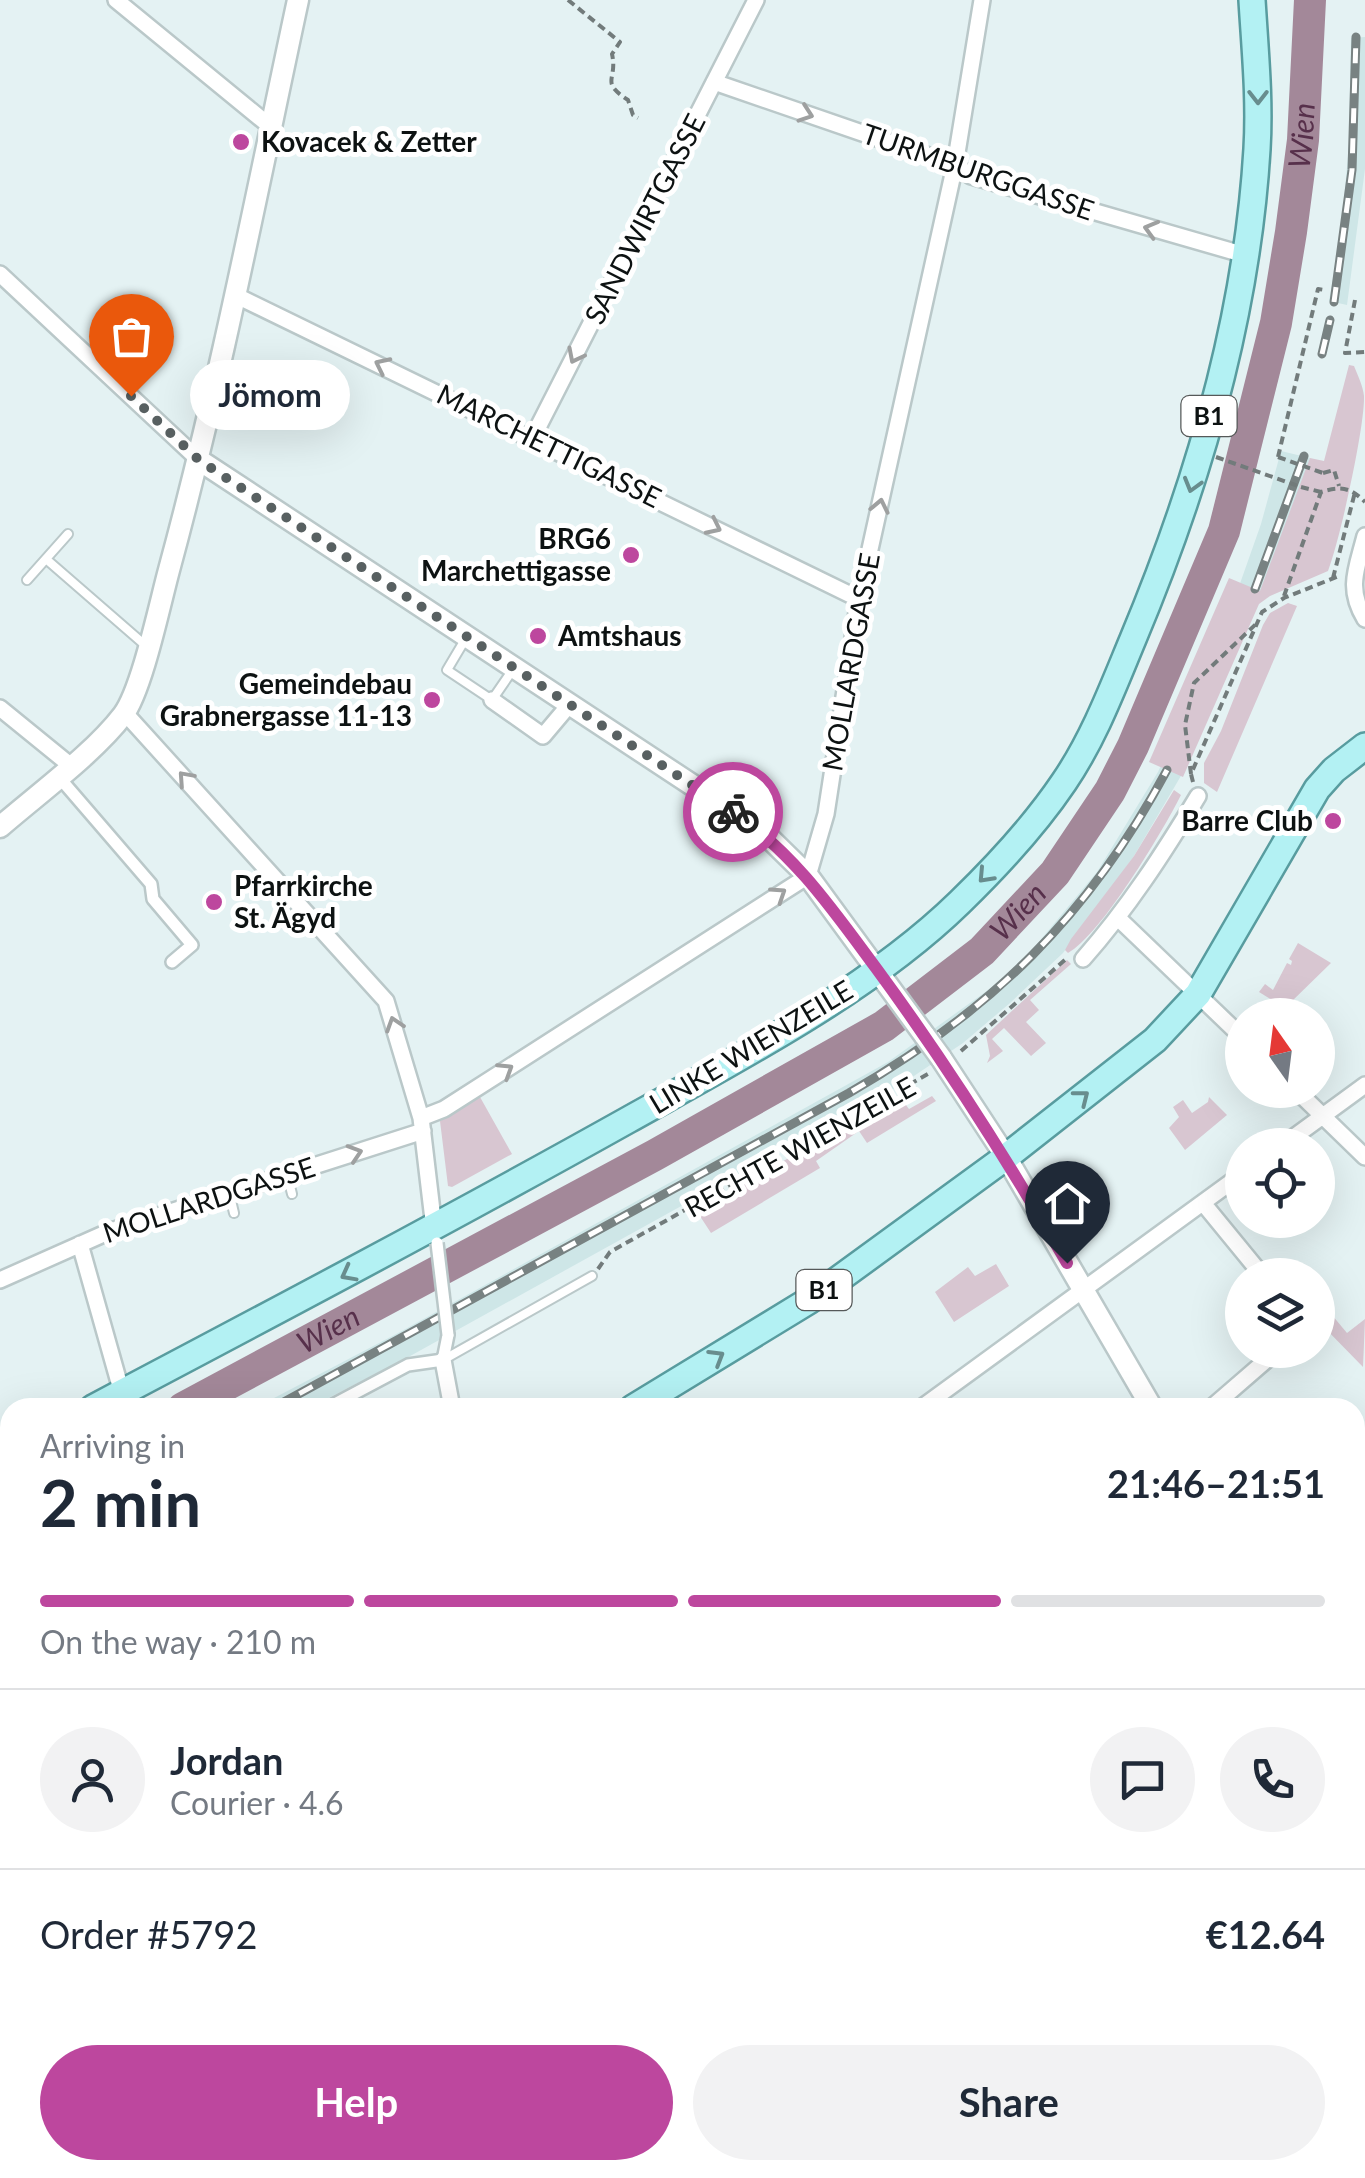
<!DOCTYPE html>
<meta charset="utf-8">
<style>
:root{--surface:#fff;--page:#f2f2f3;--text:#1f2937;--muted:#747a83;--line:#e0e1e3;--accent:#bd479e}
body{margin:0;font-family:Lato,sans-serif;background:var(--page);color:var(--text);height:100vh;display:flex;flex-direction:column;font-size:38px;white-space:nowrap}
*{box-sizing:border-box;margin:0}
p{font-size:32px;color:var(--muted)}
.icon{flex:none;width:55px;height:55px;fill:none;stroke:currentColor;stroke-width:2;stroke-linecap:round;stroke-linejoin:round}
.map{position:relative;flex:1;overflow:hidden}
.sheet{position:absolute;left:0px;top:1398px;width:1365px;height:782px;display:flex;flex-direction:column;background:var(--surface);border-radius:30px 30px 0 0;box-shadow:0 10px 40px #0002}
.sheet>*{flex:none}
.needle{width:65px;rotate:346deg}
.tools{position:absolute;left:1225px;top:998px;display:grid;gap:20px}
.tools a{display:grid;place-items:center;width:110px;height:110px;border-radius:50%;background:var(--surface);box-shadow:0 10px 40px #0002;font-size:50px}
.pin{position:absolute;display:grid;place-items:center;width:85px;height:85px;color:#fff;margin:-102px -42px;border-radius:50% 50% 50% 0;rotate:-45deg;box-shadow:0 0 10px #0007}
.pin .icon{rotate:45deg}
.courier{position:absolute;display:grid;place-items:center;width:100px;height:100px;margin:-50px;border:8px solid #bd479e;border-radius:50%;background:#fff;color:#222;box-shadow:0 2px 12px #0007}
.bubble{position:absolute;height:70px;border-radius:35px;background:var(--surface);box-shadow:0 10px 40px #0002;font-size:32px;font-weight:700;line-height:70px;text-align:center}
.head em{font-style:normal;font-weight:700}
.head div{display:flex;flex-direction:column-reverse}
.head{display:flex;align-items:center;justify-content:space-between;height:170px;padding:0 40px}
h1{font-size:65px;font-weight:700;line-height:75px}
.bar{display:grid;grid-template-columns:repeat(4,1fr);gap:15px 10px;align-content:center;height:120px;padding:0 40px}
.bar i{height:12px;border-radius:8px;background:var(--line)}
.bar .current{background:var(--accent)}
.bar p{grid-column:span 4}
.line{display:flex;align-items:center;gap:25px;padding:0 40px;border-top:2px solid var(--line)}
.line div{flex:1}
.round{display:grid;place-items:center;flex:none;width:105px;height:105px;border-radius:52px;background:var(--page)}
.action{display:flex;gap:20px;margin-top:auto;padding:20px 40px}
.action a{flex:1;height:115px;border-radius:60px;background:var(--accent);color:#fff;font-size:40px;font-weight:700;line-height:115px;text-align:center}
.action a+a{background:var(--page);color:var(--text)}
.map>svg:first-child{display:block}
.built{fill:#cee6e7}
.green{fill:#d8c6d1}
.lines{fill:none;stroke-linecap:round;stroke-linejoin:round}
.river{stroke:#a38899;stroke-width:32}
.service-casing{stroke:#bac8c9;stroke-width:12}
.pedestrian-casing{stroke:#bac8c9;stroke-width:16}
.minor-casing{stroke:#bac8c9;stroke-width:20}
.tertiary-casing{stroke:#bac8c9;stroke-width:25}
.primary-casing{stroke:#589c9f;stroke-width:30}
.path{stroke:#727b7b;stroke-width:4;stroke-dasharray:8 5;stroke-linecap:butt}
.service{stroke:#fff;stroke-width:8}
.pedestrian{stroke:#fff;stroke-width:11}
.minor{stroke:#fff;stroke-width:15}
.tertiary{stroke:#fff;stroke-width:20}
.primary{stroke:#b3f1f3;stroke-width:25}
.rail-casing{stroke:#788282;stroke-width:9}
.rail{stroke:#fff;stroke-width:5;stroke-dasharray:15;stroke-linecap:butt}
.pedestrian-bridge-casing{stroke:#bac8c9;stroke-width:16;stroke-linecap:butt}
.tertiary-bridge-casing{stroke:#bac8c9;stroke-width:25;stroke-linecap:butt}
.path-bridge{stroke:#727b7b;stroke-width:4;stroke-dasharray:8 5;stroke-linecap:butt}
.pedestrian-bridge{stroke:#fff;stroke-width:11}
.tertiary-bridge{stroke:#fff;stroke-width:20}
.oneway{stroke:#688d8e}
.oneway2{stroke:#9ea0a0}
.done{stroke:#586061;stroke-width:10;stroke-dasharray:0 18}
.route{stroke:#bd479e;stroke-width:12}
.poi-dot{fill:#bd479e;stroke:#fff;stroke-width:4}
.labels{text-anchor:middle;stroke-width:10;stroke-linejoin:round;paint-order:stroke}
.shield{fill:#fff;stroke:#565959;stroke-width:2.5}
.shield-label{font-size:25px;font-weight:bold;fill:#0d1212}
.poi-label{font-size:28px;font-weight:bold;fill:#0d1212;stroke:#fff;text-anchor:start}
.street-label{font-size:28px;fill:#0d1212;stroke:#fff}
.water-label{font-size:30px;font-style:italic;fill:#57304b;stroke:#fff}
</style>
<div class="map">
<svg width="1365" height="2178" viewBox="0 0 1365 2178">
<rect width="100%" height="100%" fill="#e4f2f3"/>
<path class="built" d="M1365,37V169L1347,305L1329,301L1341,234L1349,144L1351,38Z
M1281,451L1310,458L1304,479L1254,608L1185,769L1134,856L1101,902L1063,953L1010,1003L963,1043L902,1084L412,1355L311,1407L255,1408L400,1332L888,1062L995,985L1028,955L1097,872L1158,772L1225,626L1261,524Z"/>
<path class="green" d="M1349,365L1354,366C1358,376 1363,386 1364,396C1365,426 1340,540 1328,571L1270,596L1259,604L1183,777L1149,762L1229,578L1260,591L1310,458L1324,461Z
M1288,603L1297,606L1217,792L1204,783V763L1221,731L1263,625L1270,613Z
M1174,790L1181,795C1163,831 1101,935 1068,953L1065,950L1071,939L1134,856Z
M1298,943L1331,963L1289,1004L1292,1007L1282,1015L1280,1005L1259,992L1265,984L1273,990L1287,963L1291,965L1292,961L1289,959Z
M1067,960L1071,964L1030,1000L1039,1010L1026,1022L1046,1043L1031,1056L1004,1028L992,1039L1003,1051L987,1063L990,1056L986,1035Z
M899,1096L909,1109L932,1096L936,1101L867,1143L859,1131L816,1161L820,1168L711,1233L696,1210Z
M480,1097L512,1154L452,1187L448,1186L440,1121Z
M1209,1097L1227,1115L1185,1150L1169,1128L1179,1117L1173,1107L1183,1100L1192,1113L1208,1102Z
M996,1264L1009,1286L954,1322L935,1292L968,1267L975,1276Z
M1327,1309L1347,1333L1365,1319L1363,1367L1320,1323L1318,1317Z
M910,2170H1122L1129,2178H901Z"/>
<g class="lines">
<g class="river">
<path id="s1" d="M183,1408L655,1155L884,1026L982,951L1055,873L1110,791L1133,746L1224,531L1276,323L1291,232L1303,140L1310,0"/>
<path d="M0,1505L10,1499"/>
</g>
<g class="service-casing">
<path id="service" d="M46,559L145,645
M27,580L68,534
M466,638L447,670L492,700L514,668
M287,1174L292,1194
M229,1192L234,1213
M443,1360L592,1276"/>
</g>
<g class="pedestrian-casing">
<path id="pedestrian" d="M58,776L151,884L153,899L192,945L172,962
M327,1408L408,1365L443,1360L448,1335"/>
</g>
<g class="minor-casing">
<path id="minor" d="M116,0L271,127
M714,82L955,165L971,176L1245,255
M0,274L199,460
M237,296L859,599
M533,437L756,0
M1365,536C1357,568 1346,588 1365,619
M492,700L543,736L570,704
M0,708L70,765
M125,713L386,1001L421,1118L434,1228
M1119,919L1242,1037
M1083,959C1128,908 1163,854 1198,796
M1296,1090L1365,1157
M421,1118L444,1109L808,876L826,814L859,599L955,165L982,0
M1283,1145L1365,1085
M1203,1203L1262,1275
M80,1244L122,1393
M0,1280L108,1232L423,1131
M443,1360L452,1408
M921,1408L1242,1174
M1211,1408L1278,1350
M0,1594L10,1589
M1355,1759L1365,1750
M0,1918L10,1922
M1355,1983L1365,1994
M0,2155L10,2159
M36,2170L55,2178
M399,2170L406,2178
M677,2170L685,2178
M1149,2170L1156,2178
M126,2178L130,2170
M876,2178L886,2170"/>
</g>
<g class="tertiary-casing">
<path id="tertiary" d="M199,460L762,831L808,876L925,1036
M0,827C38,794 94,753 123,715C142,690 160,603 169,570C220,382 257,191 298,0
M941,1058L1006,1157L1152,1408
M1355,1467L1365,1454
M1355,1691L1365,1701
M1355,2063L1365,2055
M293,2178L304,2170
M1222,2178L1231,2170"/>
</g>
<g class="primary-casing">
<path id="primary" d="M93,1408C273,1313 451,1219 628,1120C737,1059 870,990 960,902C997,866 1035,825 1064,782C1094,738 1113,687 1133,639C1198,484 1247,317 1257,149C1260,99 1255,50 1252,0
M633,1408L810,1300L1006,1157L1155,1040L1198,994L1317,789L1334,770L1365,746
M0,1456L10,1451
M0,1780L10,1770"/>
</g>
<path class="path" d="M568,0L620,42L612,54C618,81 599,81 628,100L633,115L638,118
M1355,300L1345,353L1365,352
M1278,457L1318,289L1325,290
M1323,473L1334,470L1339,486
M1301,487L1321,492
M1333,578L1355,492
M1284,596L1321,492C1341,486 1350,487 1365,502
M1193,782L1191,774L1262,612L1284,598L1339,576
M961,1051L1066,959
M598,1269L610,1252L928,1074
M917,2170L923,2178
M1081,2170L1088,2178
M1064,2178L1078,2170"/>
<use href="#service" class="service"/>
<use href="#pedestrian" class="pedestrian"/>
<use href="#minor" class="minor"/>
<use href="#tertiary" class="tertiary"/>
<use href="#primary" class="primary"/>
<g class="rail-casing">
<path id="rail" d="M1334,302L1352,170L1356,37
M1322,354L1330,320
M1255,589L1304,456
M273,1408L849,1093C991,1011 1089,916 1167,770
M0,1560L10,1555"/>
</g>
<use href="#rail" class="rail"/>
<g class="pedestrian-bridge-casing">
<path id="pedestrian-bridge" d="M437,1243L448,1335"/>
</g>
<g class="tertiary-bridge-casing">
<path id="tertiary-bridge" d="M925,1036L941,1058"/>
</g>
<path class="path-bridge" d="M1216,457L1301,487
M1278,457L1323,473
M1191,774L1185,725L1194,683L1257,623"/>
<use href="#pedestrian-bridge" class="pedestrian-bridge"/>
<use href="#tertiary-bridge" class="tertiary-bridge"/>
</g>
<defs><path id="oneway-chevron" d="M-2-3.5L2.5 0L-2 3.5" fill="none" stroke-width="1.6" stroke-linecap="round" stroke-linejoin="round" transform="scale(2.5)"/></defs>
<g class="oneway">
<use href="#oneway-chevron" transform="translate(1258 97) rotate(90)"/>
<use href="#oneway-chevron" transform="translate(1192 485) rotate(106)"/>
<use href="#oneway-chevron" transform="translate(985 876) rotate(133)"/>
<use href="#oneway-chevron" transform="translate(1082 1097) rotate(-38)"/>
<use href="#oneway-chevron" transform="translate(348 1274) rotate(152)"/>
<use href="#oneway-chevron" transform="translate(717 1357) rotate(-31)"/>
</g>
<g class="oneway2">
<use href="#oneway-chevron" transform="translate(806 114) rotate(19)"/>
<use href="#oneway-chevron" transform="translate(1151 229) rotate(-164)"/>
<use href="#oneway-chevron" transform="translate(575 356) rotate(117)"/>
<use href="#oneway-chevron" transform="translate(382 365) rotate(-154)"/>
<use href="#oneway-chevron" transform="translate(880 506) rotate(-78)"/>
<use href="#oneway-chevron" transform="translate(714 527) rotate(26)"/>
<use href="#oneway-chevron" transform="translate(185 778) rotate(-132)"/>
<use href="#oneway-chevron" transform="translate(779 894) rotate(-33)"/>
<use href="#oneway-chevron" transform="translate(394 1024) rotate(-108)"/>
<use href="#oneway-chevron" transform="translate(506 1070) rotate(-32)"/>
<use href="#oneway-chevron" transform="translate(355 1153) rotate(-18)"/>
</g>
<g class="lines">
<path class="done" d="M131,396L199,460L733,812"/>
<path class="route" d="M733,812C794,853 833,910 876,968C946,1063 1008,1161 1067,1263"/>
</g>
<g class="poi-dot">
<circle cx="241" cy="142" r="10"/>
<circle cx="631" cy="555" r="10"/>
<circle cx="538" cy="636" r="10"/>
<circle cx="432" cy="700" r="10"/>
<circle cx="1333" cy="821" r="10"/>
<circle cx="214" cy="902" r="10"/>
</g>
<g class="labels">
<g class="shield">
<rect x="1181.5" y="396" width="55" height="40" rx="8"/>
<rect x="796.5" y="1270" width="55" height="40" rx="8"/>
</g>
<g class="shield-label">
<text x="1209" y="425">B1</text>
<text x="824" y="1299">B1</text>
</g>
<g class="poi-label">
<text x="261" y="152">Kovacek &amp; Zetter</text>
<text x="611" y="549" text-anchor="end">BRG6<tspan x="611" dy="32">Marchettigasse</tspan></text>
<text x="558" y="646">Amtshaus</text>
<text x="412" y="694" text-anchor="end">Gemeindebau<tspan x="412" dy="32">Grabnergasse 11-13</tspan></text>
<text x="1313" y="831" text-anchor="end">Barre Club</text>
<text x="234" y="896">Pfarrkirche<tspan x="234" dy="32">St. Ägyd</tspan></text>
</g>
<g class="street-label">
<text transform="translate(978 172) rotate(19)" y="10">TURMBURGGASSE</text>
<text transform="translate(645 219) rotate(-63)" y="10">SANDWIRTGASSE</text>
<text transform="translate(549 446) rotate(26)" y="10">MARCHETTIGASSE</text>
<text transform="translate(851 662) rotate(-80)" y="10">MOLLARDGASSE</text>
<text transform="translate(751 1047) rotate(-31)" y="10">LINKE WIENZEILE</text>
<text transform="translate(800 1147) rotate(-29)" y="10">RECHTE WIENZEILE</text>
<text transform="translate(209 1200) rotate(-18)" y="10">MOLLARDGASSE</text>
</g>
<g class="water-label">
<text dy="10" stroke="none"><textPath href="#s1" startOffset="1815">Wien</textPath></text>
<text dy="10" stroke="none"><textPath href="#s1" startOffset="975">Wien</textPath></text>
<text dy="10" stroke="none"><textPath href="#s1" startOffset="165">Wien</textPath></text>
</g>
</g>
</svg>
<div class="tools">
<a><svg class="needle" viewBox="-14 -14 28 28"><path d="M0-13l5 13h-10z" fill="#e53935"/><path d="M0 13l5-13h-10z" fill="#747a83"/></svg></a>
<a><svg class="icon" aria-label="locate" viewBox="0 0 24 24"><circle cx="12" cy="12" r="6"/><path d="M12 2v4M12 18v4M2 12h4M18 12h4"/></svg></a>
<a><svg class="icon" aria-label="layers" viewBox="0 0 24 24"><path d="M12 4l9 5-9 5-9-5zM3 14l9 5 9-5"/></svg></a>
</div>
<div class="pin" style="left:131px;top:396px;background:#ea580c"><svg class="icon" aria-label="bag" viewBox="0 0 24 24"><path d="M5 8h14l-1 12H6zM9 8a3 3 0 0 1 6 0"/></svg></div>
<div class="pin" style="left:1067px;top:1263px;background:#1f2937"><svg class="icon" aria-label="home" viewBox="0 0 24 24"><path d="M3 11l9-7 9 7M6 9v11h12V9"/></svg></div>
<div class="courier" style="left:733px;top:812px"><svg class="icon" aria-label="bike" viewBox="0 0 24 24"><circle cx="6" cy="16" r="4"/><circle cx="18" cy="16" r="4"/><path d="M6 16l4-8h5l3 8M10 8l3 8H6M13 5h3"/></svg></div>
<div class="bubble" style="left:190px;top:360px;width:160px">Jömom</div>
<section class="sheet">
<div class="head"><div><h1>2 min</h1><p>Arriving in</p></div><em>21:46–21:51</em></div>
<div class="bar"><i class="current"></i><i class="current"></i><i class="current"></i><i></i><p>On the way · 210 m</p></div>
<div class="line" style="height:180px"><a class="round"><svg class="icon" aria-label="person" viewBox="0 0 24 24"><circle cx="12" cy="8" r="4"/><path d="M4 21q1-7 8-7t8 7"/></svg></a><div><b>Jordan</b><p>Courier · 4.6</p></div><a class="round"><svg class="icon" aria-label="chat" viewBox="0 0 24 24"><path d="M4 5h16v11H9l-5 4z"/></svg></a><a class="round"><svg class="icon" aria-label="phone" viewBox="0 0 24 24"><path d="M5 4h4l2 5-3 2q2 4 5 5l2-3 5 2v4C11 20 4 13 5 4z"/></svg></a></div>
<div class="line" style="height:130px"><div>Order #5792</div><b>€12.64</b></div>
<div class="action"><a>Help</a><a>Share</a></div>
</section>
</div>
